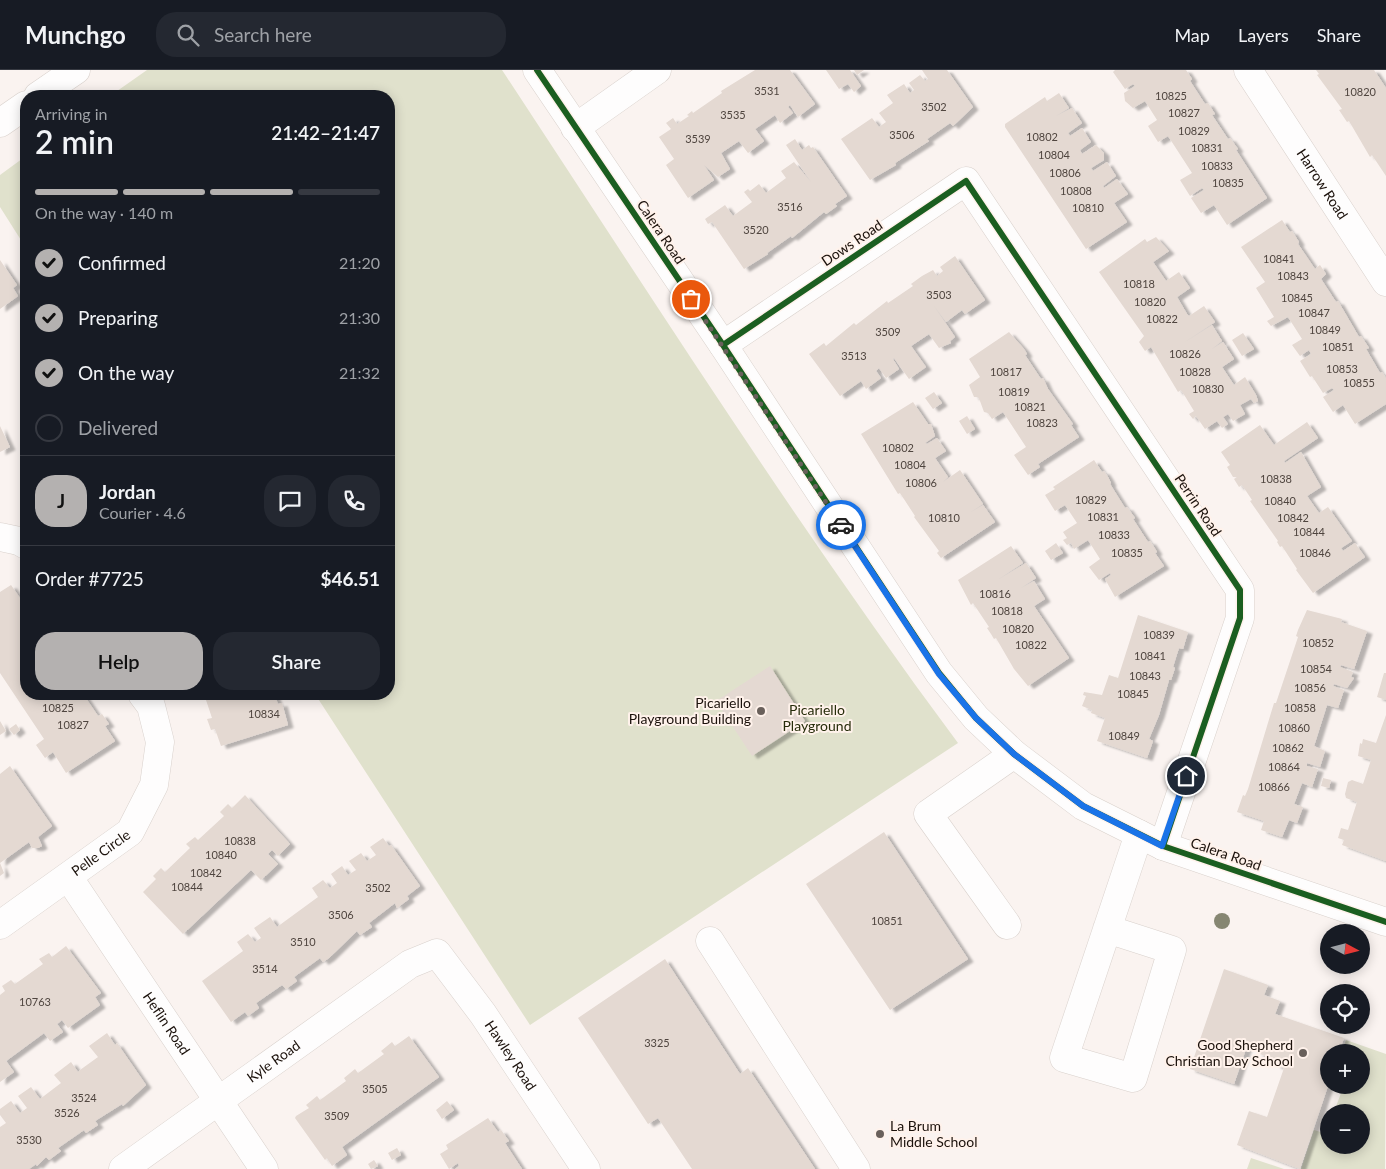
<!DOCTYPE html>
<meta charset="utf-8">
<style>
:root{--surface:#171b24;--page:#242831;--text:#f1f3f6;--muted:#9ea1a6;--line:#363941;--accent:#b4b1b0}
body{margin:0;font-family:Lato,sans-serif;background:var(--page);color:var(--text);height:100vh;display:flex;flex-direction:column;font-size:19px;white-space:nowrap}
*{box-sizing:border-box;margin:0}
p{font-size:16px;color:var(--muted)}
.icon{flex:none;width:28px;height:28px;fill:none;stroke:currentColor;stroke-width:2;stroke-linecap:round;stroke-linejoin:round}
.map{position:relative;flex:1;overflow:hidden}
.panel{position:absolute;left:20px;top:20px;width:375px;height:610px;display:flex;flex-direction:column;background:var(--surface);border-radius:20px;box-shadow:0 2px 12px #0003}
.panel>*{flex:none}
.needle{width:32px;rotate:97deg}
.buttons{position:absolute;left:1320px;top:854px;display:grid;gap:10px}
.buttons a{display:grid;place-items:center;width:50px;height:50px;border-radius:50%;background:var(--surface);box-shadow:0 2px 12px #0003;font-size:25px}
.pin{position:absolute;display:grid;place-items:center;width:42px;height:42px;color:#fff;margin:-21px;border:2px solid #fff;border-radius:50%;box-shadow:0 1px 5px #0007}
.courier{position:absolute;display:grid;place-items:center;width:50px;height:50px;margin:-25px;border:4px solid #1a73e8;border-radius:50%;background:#fff;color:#222;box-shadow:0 1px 6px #0007}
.head em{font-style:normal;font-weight:600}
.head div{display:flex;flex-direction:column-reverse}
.head{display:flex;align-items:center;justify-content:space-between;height:85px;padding:0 15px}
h1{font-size:32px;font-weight:600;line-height:38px}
.bar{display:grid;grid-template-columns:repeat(4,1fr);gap:8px 5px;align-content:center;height:60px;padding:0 15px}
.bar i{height:6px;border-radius:4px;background:var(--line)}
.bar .current{background:var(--accent)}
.bar p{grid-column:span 4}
.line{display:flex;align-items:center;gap:12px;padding:0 15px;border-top:1px solid var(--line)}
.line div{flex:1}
.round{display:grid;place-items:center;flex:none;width:52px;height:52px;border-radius:20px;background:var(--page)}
ol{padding:0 15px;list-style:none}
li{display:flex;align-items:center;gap:15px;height:55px}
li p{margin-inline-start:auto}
li .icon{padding:5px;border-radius:50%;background:var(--accent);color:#111;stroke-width:4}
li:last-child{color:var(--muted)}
li i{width:28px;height:28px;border:2px solid var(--line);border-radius:50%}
.primary-button{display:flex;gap:10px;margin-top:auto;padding:10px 15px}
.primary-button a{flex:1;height:58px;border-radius:20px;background:var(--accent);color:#111;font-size:20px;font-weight:600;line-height:58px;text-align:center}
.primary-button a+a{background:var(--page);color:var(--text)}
header{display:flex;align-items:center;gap:30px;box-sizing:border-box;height:70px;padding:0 25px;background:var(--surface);border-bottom:1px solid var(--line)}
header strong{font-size:24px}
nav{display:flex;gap:28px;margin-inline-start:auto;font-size:18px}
.search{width:350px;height:45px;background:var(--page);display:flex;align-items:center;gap:12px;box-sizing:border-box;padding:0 18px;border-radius:20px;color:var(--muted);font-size:19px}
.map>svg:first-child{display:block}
.green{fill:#e0e1cc}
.building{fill:#e4d9d2;filter:url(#shadow)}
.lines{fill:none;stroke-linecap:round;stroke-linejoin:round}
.minor-casing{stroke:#d9d1cc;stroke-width:29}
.minor{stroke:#fefdfd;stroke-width:28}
.cycleway-casing{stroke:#fff2eb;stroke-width:9}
.cycleway{stroke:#1b5e20;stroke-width:6}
.tree{fill:#868672}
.done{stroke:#69605b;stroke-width:5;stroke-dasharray:0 9}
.route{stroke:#1a73e8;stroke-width:6}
.poi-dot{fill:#69605b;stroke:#fff2eb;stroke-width:2}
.labels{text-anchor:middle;stroke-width:4;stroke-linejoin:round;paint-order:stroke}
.number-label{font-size:11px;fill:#4f453f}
.street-label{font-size:14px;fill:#1b110b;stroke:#fff2eb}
.poi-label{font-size:14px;fill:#1b110b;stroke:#fff2eb;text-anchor:end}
.park-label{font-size:14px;fill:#272d0b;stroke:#fff2eb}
</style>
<header>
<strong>Munchgo</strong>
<div class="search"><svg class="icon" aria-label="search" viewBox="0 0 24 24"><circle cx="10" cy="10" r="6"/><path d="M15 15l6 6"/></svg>Search here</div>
<nav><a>Map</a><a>Layers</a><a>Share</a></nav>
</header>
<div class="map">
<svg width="1386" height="1099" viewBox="0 0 1386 1099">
<defs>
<filter id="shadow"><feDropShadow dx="5.5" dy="3" stdDeviation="1" flood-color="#0004"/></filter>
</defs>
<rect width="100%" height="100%" fill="#faf3f0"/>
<path class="green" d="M147,0H502C651,226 796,455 958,673L530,955L315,624H389V26H110Z
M26,86V178L0,137V105Z
M1346,970L1386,984L1385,1099H1301L1314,1060L1327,1064L1329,1060V1075H1361V1042H1334L1344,1015H1361V982H1342Z
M1251,1088L1284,1099H1247Z"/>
<path class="building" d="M755,0H790L815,34L798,47L790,35L788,37L793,43L780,53L775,45L755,59L764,71L748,83L739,71L721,83L730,99L718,107L704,95L714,110L688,128L666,95L674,89L659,67L671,59L666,53L673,48L677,54L689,46L687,45L692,41L693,43L722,23L721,21Z
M826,0H850L861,16L854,22L848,14L839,19Z
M854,0H864L857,5Z
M922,0H947L973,37L953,56L950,53L927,69L929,71L895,93L896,95L870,110L841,69L872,48L879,57L886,52L879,43L893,33L887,25L904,14L910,23L914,20L909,13L920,5L925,11L928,9Z
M1115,0H1186L1192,9L1190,11L1205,34L1208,33L1215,44L1212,45L1228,69L1230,68L1238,79L1236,80L1267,128L1227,155L1214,135L1201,143L1191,128L1204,120L1202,118L1190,126L1180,110L1192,103L1168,66L1158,72L1148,56L1157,50L1145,31L1133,38L1125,31L1124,23L1135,16L1133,14L1125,19L1113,2Z
M1316,0H1374L1386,18V106L1372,85L1370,87L1349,51L1347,52L1339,40L1342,39L1317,5L1319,4Z
M1059,23L1069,38L1056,46L1072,38L1082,53L1068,63L1070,66L1082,58L1091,72L1080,80L1082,84L1096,75L1104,83V90L1091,98L1093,101L1107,92L1116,106L1103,116L1104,118L1117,109L1128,124L1114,133L1127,152L1086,179L1005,57V54L1045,27L1047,31Z
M795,69L802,80L809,75L811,78L813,77L847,126L835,134L837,136L826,144L824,142L792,168L791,166L767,183L768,184L744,199L712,152L708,154L705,149L725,135L733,146L752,132L744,122L748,119L750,121L759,114L766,123L786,108L781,101L794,92L811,112L786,75Z
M1282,150L1290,162L1292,161L1299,172L1298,174L1315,199L1320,195L1326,204L1321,209L1336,232L1338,231L1359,267L1361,266L1369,278L1366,279L1380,303L1382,302L1386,308V334L1355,354L1343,335L1333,342L1323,327L1334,320L1332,318L1323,323L1312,306L1310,307L1300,291L1311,284L1309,280L1300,286L1292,275L1302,269L1288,247L1271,256L1267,251L1274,247L1256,218L1265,212L1241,177Z
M1156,167L1169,181L1153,192L1166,211L1179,202L1190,218L1177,227L1187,244L1189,246L1204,236L1215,252L1185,272L1212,255L1222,271L1212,279L1223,272L1234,289L1222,297L1234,315L1245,307L1256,325L1258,331L1254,333L1251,329L1240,335L1245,344L1233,351L1228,344L1223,347L1228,354L1222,358L1217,351L1205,359L1196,346L1193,349L1189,344L1194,341L1183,323L1181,320L1178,322L1151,277L1145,281L1139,272L1144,266L1099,202L1145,169L1147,172Z
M955,186L985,230L965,244L962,240L946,252L934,236L955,267L950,271L951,273L939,278L929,264L911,276L926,297L909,309L894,288L893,289L899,299L886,308L879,298L876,301L881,308L866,319L861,311L840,326L809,284L824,273L826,276L854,253L856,255L887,231L888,233L913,216L911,214L922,206L933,200L937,206L943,201L940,197Z
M0,190L17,215L13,218L18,226L0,239Z
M1009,262L1024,279L1027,284L1025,285L1041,309L1043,308L1048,319L1073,354L1071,355L1079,367L1038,394L1040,397L1028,405L1014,385L1026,377L1003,342L992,349L988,343L984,342L980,331L978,327H974L969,315L980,307L969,289Z
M1243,263L1254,279L1242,286L1232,270Z
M934,322L942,333L933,339L925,328Z
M913,332L928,354H931L935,366L925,373L927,374L937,368L946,381L935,388L948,407L943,412L960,400L983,434L971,442L983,435L995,452L941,488L937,483L939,481L914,447L915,446L900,423L898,424L861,364Z
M967,346L975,359L967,364L959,351Z
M1307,352L1318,368L1284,391L1285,393L1301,382L1321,417L1307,426L1319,443L1328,437L1352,471L1341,478L1343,481L1355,473L1365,487L1313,523L1296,500L1297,499L1282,476L1280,477L1277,472L1278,471L1250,431L1252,430L1242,415L1239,417L1234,409L1237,407H1233L1227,397L1230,395L1221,382L1260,355L1274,375Z
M0,356L10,377L0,382Z
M1094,390L1102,402L1104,401L1108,407L1111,413L1110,414L1125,438L1127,437L1135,448L1133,449L1148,472L1150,471L1154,477L1157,482L1155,483L1164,496L1115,527L1105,509L1111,505L1110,503L1099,510L1089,497L1100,489L1088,470L1074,479L1071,473L1067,475L1063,470L1067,468L1063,462L1077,453L1065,435L1055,441L1045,425L1055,419L1053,417Z
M1056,473L1063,483L1051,490L1045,481Z
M1011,476L1023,493L999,509L1026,493L1036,508L1021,518L1034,511L1045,529L1034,536L1069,588L1028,616L1014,599L996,568L994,569L991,564L987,558L989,557L973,533L971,535L958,510Z
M11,515L22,531L26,530V624H83L98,646L102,644L109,654L105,656L115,671L66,703L53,682L45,688L36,675L44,669L0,603V522Z
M1307,540L1342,549L1341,552L1367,561L1354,599L1341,595L1340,597L1353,602L1351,607L1354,608L1347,618L1334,614L1333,616L1344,620L1338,638L1327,635L1314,676L1325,681L1320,697L1307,693V696L1318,699L1312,717L1302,713L1294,734L1303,737L1297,753L1289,750L1282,767L1261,760L1264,751L1237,742L1243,725L1245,726L1248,719L1274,633H1276L1298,567L1296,566L1298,560Z
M1138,545L1188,562L1183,579L1179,578L1177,584L1173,597L1175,598L1171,610H1169L1159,645L1149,669L1153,671L1147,688L1097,671L1105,648L1091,643L1092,640L1082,636L1086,626L1083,625L1084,622L1102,625L1109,605L1118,608Z
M770,596L805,651L752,686L716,631Z
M1384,603H1386V630L1377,627Z
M204,624H274L278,634L282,633L288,655L221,676L215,659L211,660L207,649L212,648Z
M1386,645V791L1342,775L1344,770L1338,768L1341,758L1348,760L1357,732L1346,728L1345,724L1348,712L1352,710L1363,714L1371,690L1358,686L1360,673L1362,674L1363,669L1376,673Z
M0,651L6,661L0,665Z
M16,654L20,660L14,665L9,659Z
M10,696L52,756L38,767L42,776L38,778H32L29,772L0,793V704Z
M1323,708L1331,710L1329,718L1321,716Z
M245,725L290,774L278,786L272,780L268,784L278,794L261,810L251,800L183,864L143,822L156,809L153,806L161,798L165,802L190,778L186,774L195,767L198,770L224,746L220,742L228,734L232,738Z
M884,762L968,889L890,940L806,814Z
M383,768L389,776L391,775L420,816L407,826L409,829L397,838L395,833L369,853L372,857L360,865L357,861L329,888L323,892L320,888L294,907L297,911L286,919L282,915L256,933L259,938L248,946L245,942L231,952L202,911L243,881L237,872L248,864L255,872L261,868L254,858L270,847L277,857L318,827L312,818L323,810L330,818L337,813L331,804L342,796L348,805L356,800L349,791L361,783L367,791L376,785L370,777Z
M0,793L4,803L0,806Z
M66,876L101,923L95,927L100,935L68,958L62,950L57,954L63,962L50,971L44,963L6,991L14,1002L0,1012V925L5,921L2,916L11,910L15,914L43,894L39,889L49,883L52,887Z
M665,889L740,1004L748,998L815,1099H692L658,1048L648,1054L578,948Z
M1224,899L1268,915L1264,925L1280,931L1275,944L1344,968L1339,982H1329V1013L1300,1099L1237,1075L1249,1041L1267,1047L1284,998L1275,995L1277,990L1257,983L1259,977L1248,973L1234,1014L1190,999Z
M107,963L115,975L117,973L146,1015L123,1036L122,1034L95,1051L98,1055L86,1063L84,1060L58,1078L61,1081L49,1090L46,1087L37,1096L36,1094L29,1099H0V1057L6,1053L0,1045V1039L11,1031L20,1043L27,1038L18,1026L31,1017L40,1029L61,1013L54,1005L71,992L78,1002L80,1000L98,987L89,976Z
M409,966L439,1007L342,1077L347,1085L332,1096L327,1088L325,1090L295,1048L296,1046L309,1038L306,1035L317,1026L320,1030L346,1011L344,1008L355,999L358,1003L384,984L381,981L392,972L395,976Z
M447,1031L454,1040L442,1049L436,1040Z
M488,1048L498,1062L501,1060L509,1071L505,1073L522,1099H455L459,1096L458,1093L449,1099L440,1084L448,1079L446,1075Z
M397,1078L401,1085L392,1090L388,1083Z
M374,1090L378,1096L371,1099L368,1094Z"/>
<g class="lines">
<g class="minor-casing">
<g id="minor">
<path d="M537,0L723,275L939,603L976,648L1014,684L1083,736L1163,776L1386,852"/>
<path id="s1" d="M1248,0L1386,212"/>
<path d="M38,26L76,0"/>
<path d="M0,53L26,35"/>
<path d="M575,58L657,0"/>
<path d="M723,275L966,111L1240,520V548L1163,776"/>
<path d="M0,467L19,471L26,475"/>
<path id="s2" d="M69,808L264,1099"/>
<path id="s3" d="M0,855L130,762L154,715L160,672L151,636L142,624"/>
<path d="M1007,855L928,744L1014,684"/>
<path d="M1107,859L1172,880L1133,1008L1064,988L1139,764"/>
<path d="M710,871L856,1099"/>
<path id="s4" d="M123,1099L410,894L437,883L483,944L586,1099"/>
</g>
</g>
<use href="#minor" class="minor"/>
<g class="cycleway-casing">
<path id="cycleway" d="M537,0L723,275L939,603L976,648L1014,684L1083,736L1163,776L1386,852
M723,275L966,111L1240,520V548L1163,776"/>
</g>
<use href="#cycleway" class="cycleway"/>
</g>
<circle class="tree" cx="1222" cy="851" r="8"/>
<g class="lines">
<path class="done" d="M691,229L841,455"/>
<path class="route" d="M841,455L939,604L976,648L1014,684L1083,736L1162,776L1186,706"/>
</g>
<g class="poi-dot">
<circle cx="761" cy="641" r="5"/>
<circle cx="1303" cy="983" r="5"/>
<circle cx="880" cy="1064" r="5"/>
</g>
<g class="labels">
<g class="number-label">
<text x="767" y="25">3531</text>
<text x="1360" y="26">10820</text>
<text x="1171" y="30">10825</text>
<text x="934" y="41">3502</text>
<text x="1184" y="47">10827</text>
<text x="733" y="49">3535</text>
<text x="1194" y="65">10829</text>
<text x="902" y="69">3506</text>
<text x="1042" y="71">10802</text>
<text x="698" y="73">3539</text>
<text x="1207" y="82">10831</text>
<text x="1054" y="89">10804</text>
<text x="1217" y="100">10833</text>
<text x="1065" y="107">10806</text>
<text x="1228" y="117">10835</text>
<text x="1076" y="125">10808</text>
<text x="790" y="141">3516</text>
<text x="1088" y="142">10810</text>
<text x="756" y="164">3520</text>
<text x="1279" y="193">10841</text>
<text x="1293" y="210">10843</text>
<text x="1139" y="218">10818</text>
<text x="939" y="229">3503</text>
<text x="1297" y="232">10845</text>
<text x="1150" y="236">10820</text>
<text x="1314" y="247">10847</text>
<text x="1162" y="253">10822</text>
<text x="1325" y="264">10849</text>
<text x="888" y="266">3509</text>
<text x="1338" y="281">10851</text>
<text x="1185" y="288">10826</text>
<text x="854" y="290">3513</text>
<text x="1342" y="303">10853</text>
<text x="1006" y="306">10817</text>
<text x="1195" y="306">10828</text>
<text x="1359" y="317">10855</text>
<text x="1208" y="323">10830</text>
<text x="1014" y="326">10819</text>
<text x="1030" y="341">10821</text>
<text x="1042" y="357">10823</text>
<text x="898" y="382">10802</text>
<text x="910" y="399">10804</text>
<text x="1276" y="413">10838</text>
<text x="921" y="417">10806</text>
<text x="1091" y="434">10829</text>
<text x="1280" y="435">10840</text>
<text x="1103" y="451">10831</text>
<text x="944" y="452">10810</text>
<text x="1293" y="452">10842</text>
<text x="1309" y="466">10844</text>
<text x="1114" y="469">10833</text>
<text x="1127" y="487">10835</text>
<text x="1315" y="487">10846</text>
<text x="995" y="528">10816</text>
<text x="1007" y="545">10818</text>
<text x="1018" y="563">10820</text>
<text x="1159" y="569">10839</text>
<text x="1318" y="577">10852</text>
<text x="1031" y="579">10822</text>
<text x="1150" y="590">10841</text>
<text x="1316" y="603">10854</text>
<text x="1145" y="610">10843</text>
<text x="1310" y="622">10856</text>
<text x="1133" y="628">10845</text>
<text x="58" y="642">10825</text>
<text x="1300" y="642">10858</text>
<text x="264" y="648">10834</text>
<text x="73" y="659">10827</text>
<text x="1294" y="662">10860</text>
<text x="1124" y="670">10849</text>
<text x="1288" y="682">10862</text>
<text x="1284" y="701">10864</text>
<text x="1274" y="721">10866</text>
<text x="240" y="775">10838</text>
<text x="221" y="789">10840</text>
<text x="206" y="807">10842</text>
<text x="187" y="821">10844</text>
<text x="378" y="822">3502</text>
<text x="341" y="849">3506</text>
<text x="887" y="855">10851</text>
<text x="303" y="876">3510</text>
<text x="265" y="903">3514</text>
<text x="35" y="936">10763</text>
<text x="657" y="977">3325</text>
<text x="375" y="1023">3505</text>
<text x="84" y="1032">3524</text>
<text x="67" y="1047">3526</text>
<text x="337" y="1050">3509</text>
<text x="29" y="1074">3530</text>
</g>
<g class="street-label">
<text dy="5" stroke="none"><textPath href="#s1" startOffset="136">Harrow Road</textPath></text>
<text transform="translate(661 162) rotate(56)" y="5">Calera Road</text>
<text transform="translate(852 173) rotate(-34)" y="5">Dows Road</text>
<text transform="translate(1198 435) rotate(56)" y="5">Perrin Road</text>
<text dy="5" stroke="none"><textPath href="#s3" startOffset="124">Pelle Circle</textPath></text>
<text transform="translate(1226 784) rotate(19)" y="5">Calera Road</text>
<text dy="5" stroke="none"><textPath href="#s2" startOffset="175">Heflin Road</textPath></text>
<text dy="5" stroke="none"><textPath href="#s4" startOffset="508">Hawley Road</textPath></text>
<text dy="5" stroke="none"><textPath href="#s4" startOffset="185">Kyle Road</textPath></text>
</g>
<g class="poi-label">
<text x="751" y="638">Picariello<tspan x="751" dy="16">Playground Building</tspan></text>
<text x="1293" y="980">Good Shepherd<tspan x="1293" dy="16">Christian Day School</tspan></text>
<text x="890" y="1061" text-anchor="start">La Brum<tspan x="890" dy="16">Middle School</tspan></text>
</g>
<g class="park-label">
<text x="817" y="645">Picariello<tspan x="817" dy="16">Playground</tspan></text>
</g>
</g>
</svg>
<div class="buttons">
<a><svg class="needle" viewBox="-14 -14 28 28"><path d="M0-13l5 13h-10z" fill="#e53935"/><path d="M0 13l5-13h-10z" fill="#9ea1a6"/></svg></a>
<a><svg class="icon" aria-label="locate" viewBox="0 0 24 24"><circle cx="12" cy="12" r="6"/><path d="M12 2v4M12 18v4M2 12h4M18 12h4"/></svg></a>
<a>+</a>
<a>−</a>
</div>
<div class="pin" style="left:691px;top:229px;background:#ea580c"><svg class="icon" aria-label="bag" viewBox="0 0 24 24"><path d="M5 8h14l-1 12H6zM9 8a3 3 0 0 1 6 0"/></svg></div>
<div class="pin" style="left:1186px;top:706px;background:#1f2937"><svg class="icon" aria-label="home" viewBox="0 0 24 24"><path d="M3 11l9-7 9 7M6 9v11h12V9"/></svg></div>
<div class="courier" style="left:841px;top:455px"><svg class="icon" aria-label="car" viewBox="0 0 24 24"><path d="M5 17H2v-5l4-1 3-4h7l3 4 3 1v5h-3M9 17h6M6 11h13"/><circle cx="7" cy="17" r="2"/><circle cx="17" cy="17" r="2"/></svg></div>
<section class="panel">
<div class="head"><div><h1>2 min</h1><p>Arriving in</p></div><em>21:42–21:47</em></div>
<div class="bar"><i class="current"></i><i class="current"></i><i class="current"></i><i></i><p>On the way · 140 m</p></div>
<ol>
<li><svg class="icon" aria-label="check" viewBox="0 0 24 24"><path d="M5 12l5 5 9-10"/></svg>Confirmed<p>21:20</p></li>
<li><svg class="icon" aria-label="check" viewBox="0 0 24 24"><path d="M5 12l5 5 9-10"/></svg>Preparing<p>21:30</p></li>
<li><svg class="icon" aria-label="check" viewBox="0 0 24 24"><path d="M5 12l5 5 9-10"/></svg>On the way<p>21:32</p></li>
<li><i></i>Delivered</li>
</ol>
<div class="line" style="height:90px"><b class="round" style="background:var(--accent);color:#111">J</b><div><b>Jordan</b><p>Courier · 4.6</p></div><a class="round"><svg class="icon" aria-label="chat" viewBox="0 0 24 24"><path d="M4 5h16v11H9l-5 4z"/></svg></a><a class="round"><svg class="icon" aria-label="phone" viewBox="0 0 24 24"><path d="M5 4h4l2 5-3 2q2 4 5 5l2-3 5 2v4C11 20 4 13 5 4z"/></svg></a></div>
<div class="line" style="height:65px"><div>Order #7725</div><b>$46.51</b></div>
<div class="primary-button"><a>Help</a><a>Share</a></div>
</section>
</div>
